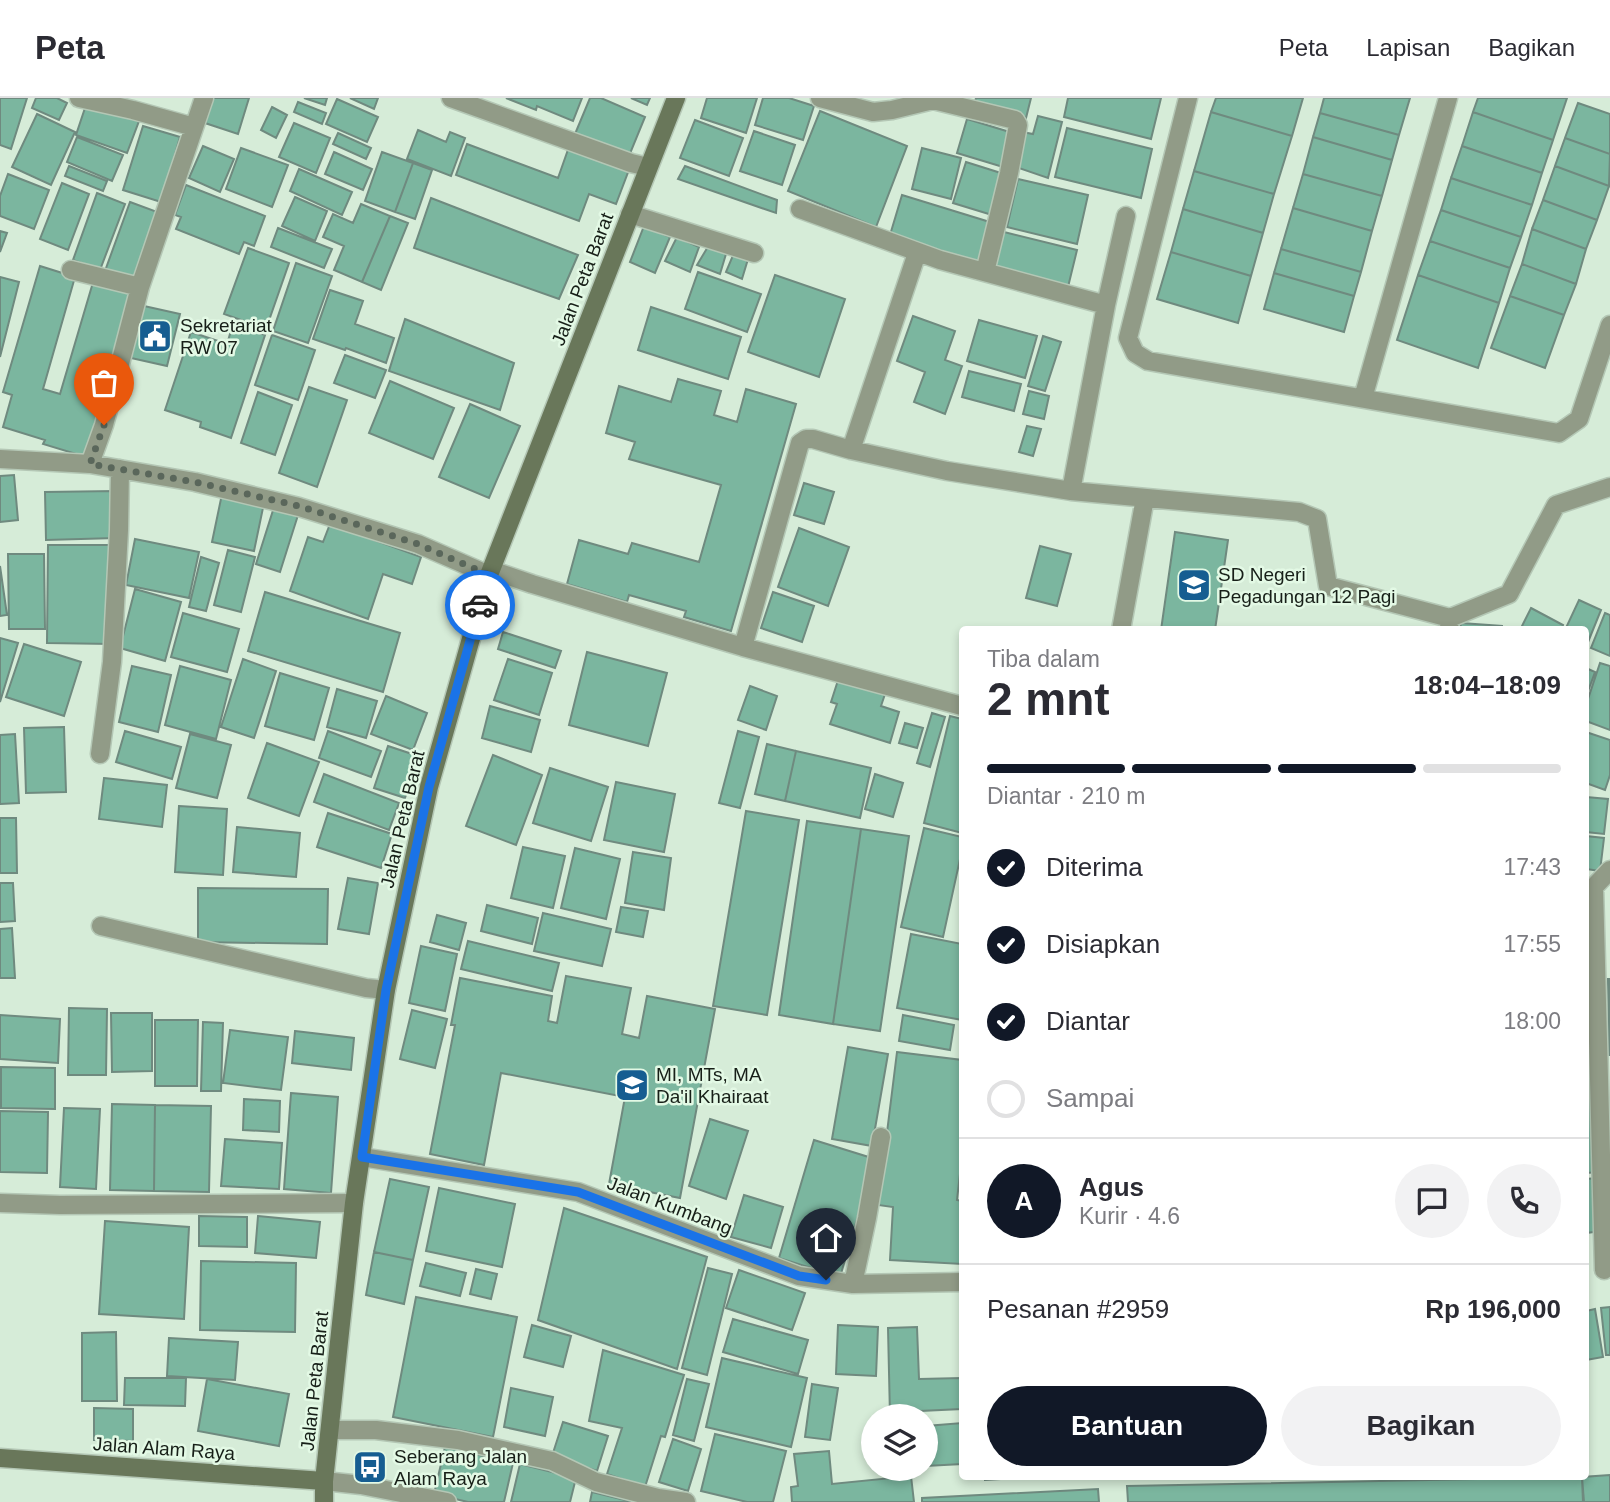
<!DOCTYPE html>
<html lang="id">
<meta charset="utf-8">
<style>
:root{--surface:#fff;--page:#f2f2f3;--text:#2b2b33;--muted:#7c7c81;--line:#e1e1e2;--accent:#111827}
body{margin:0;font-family:Helvetica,sans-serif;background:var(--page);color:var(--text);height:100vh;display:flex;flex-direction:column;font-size:26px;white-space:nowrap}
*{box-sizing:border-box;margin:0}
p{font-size:23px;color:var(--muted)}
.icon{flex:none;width:38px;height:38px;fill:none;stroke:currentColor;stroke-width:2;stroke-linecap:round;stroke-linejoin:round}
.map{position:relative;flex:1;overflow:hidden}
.details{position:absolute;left:959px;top:528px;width:630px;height:854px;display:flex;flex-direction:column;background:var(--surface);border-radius:7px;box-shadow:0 4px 10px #0003}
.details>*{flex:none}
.buttons{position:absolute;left:861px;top:1306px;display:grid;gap:14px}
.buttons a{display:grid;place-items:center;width:77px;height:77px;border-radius:50%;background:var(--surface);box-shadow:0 4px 10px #0003;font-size:35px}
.pin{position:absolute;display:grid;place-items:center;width:60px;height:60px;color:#fff;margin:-72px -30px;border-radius:50% 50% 50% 0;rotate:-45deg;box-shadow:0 0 7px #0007}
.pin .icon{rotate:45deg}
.courier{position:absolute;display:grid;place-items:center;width:70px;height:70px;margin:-35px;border:5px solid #1a73e8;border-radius:50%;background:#fff;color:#222;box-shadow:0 2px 9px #0007}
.headline em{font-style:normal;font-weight:700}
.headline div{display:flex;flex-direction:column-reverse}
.headline{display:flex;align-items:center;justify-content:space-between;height:119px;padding:0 28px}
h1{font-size:46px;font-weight:700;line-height:52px}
.bar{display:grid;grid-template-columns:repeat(4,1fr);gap:10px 7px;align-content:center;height:84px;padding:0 28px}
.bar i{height:9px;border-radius:5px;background:var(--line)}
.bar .current{background:var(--accent)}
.bar p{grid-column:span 4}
.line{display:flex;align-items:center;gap:18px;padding:0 28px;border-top:2px solid var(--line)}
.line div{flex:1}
.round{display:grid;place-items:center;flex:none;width:74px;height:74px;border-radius:37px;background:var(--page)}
ol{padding:0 28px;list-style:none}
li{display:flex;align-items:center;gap:21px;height:77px}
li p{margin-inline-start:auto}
li .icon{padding:7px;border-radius:50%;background:var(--accent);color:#fff;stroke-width:4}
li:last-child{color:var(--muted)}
li i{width:38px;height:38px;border:4px solid var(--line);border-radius:50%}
.action{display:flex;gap:14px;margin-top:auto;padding:14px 28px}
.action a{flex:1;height:80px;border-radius:42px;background:var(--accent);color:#fff;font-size:28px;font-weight:700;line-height:80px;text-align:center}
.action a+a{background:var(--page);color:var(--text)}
header{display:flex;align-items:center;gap:42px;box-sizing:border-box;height:98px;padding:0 35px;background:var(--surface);border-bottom:2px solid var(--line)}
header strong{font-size:33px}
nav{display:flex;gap:38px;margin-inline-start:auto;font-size:24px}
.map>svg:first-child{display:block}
.building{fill:#7bb69f;stroke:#6f8a7f;stroke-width:2}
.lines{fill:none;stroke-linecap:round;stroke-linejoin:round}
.lane-casing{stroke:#b4c7b5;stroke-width:21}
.street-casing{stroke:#b4c7b5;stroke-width:21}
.secondary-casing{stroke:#b4c7b5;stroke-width:21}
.lane{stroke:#919b87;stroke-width:18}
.street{stroke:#919b87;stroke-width:18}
.secondary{stroke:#69775a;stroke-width:18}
.done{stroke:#5a675b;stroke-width:7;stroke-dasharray:0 12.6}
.route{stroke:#1a73e8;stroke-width:9}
.labels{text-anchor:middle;stroke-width:5;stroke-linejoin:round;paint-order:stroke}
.street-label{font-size:19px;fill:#171f18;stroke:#e3f9e5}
.poi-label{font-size:19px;fill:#171f18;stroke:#e3f9e5;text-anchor:start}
</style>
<header>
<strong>Peta</strong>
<nav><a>Peta</a><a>Lapisan</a><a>Bagikan</a></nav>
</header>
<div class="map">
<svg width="1610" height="1404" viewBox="0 0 1610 1404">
<rect width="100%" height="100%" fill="#d6ecd8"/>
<path class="building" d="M0,0H27L11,51L0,47Z
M36,0H57L67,5L59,22L32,10Z
M213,0H249L238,36L205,25Z
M304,0H327L325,7Z
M350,0H378L374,11Z
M506,0H582L573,23L537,8L536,12Z
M590,0H601L645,19L629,58L575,36Z
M631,0H650L647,7Z
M707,0H757L746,35L701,20Z
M763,0H789L814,8L803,42L755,27Z
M976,0H1031L1026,20L974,7Z
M1068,0H1161L1151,41L1064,19Z
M1216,0H1303L1292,38L1211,14Z
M1324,0H1410L1399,37L1320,15Z
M1478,0H1567L1553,42L1473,14Z
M337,1L378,19L367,44L326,26Z
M87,4L139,23L127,55L76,37Z
M298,4L326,15L322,26L294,14Z
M1578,5L1610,16V56L1565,40Z
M272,9L287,17L276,40L261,32Z
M820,13L907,48L876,129L788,93Z
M1211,14L1292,38L1274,96L1194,73Z
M1473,14L1553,42L1542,75L1462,48Z
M1320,15L1399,37L1392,62L1313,39Z
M37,16L75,34L51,87L12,69Z
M1038,18L1062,24L1048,80L1013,68L1022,34L1033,36Z
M967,21L1013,35L1003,69L957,55Z
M695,22L743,40L729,78L680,60Z
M294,25L330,40L316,75L279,59Z
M143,28L180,39L161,104L123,92Z
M1067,30L1152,51L1141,100L1055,79Z
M418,32L446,44L450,34L465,40L451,78L407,61Z
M754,33L795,47L782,87L740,73Z
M338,35L371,50L366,61L333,46Z
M77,39L123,57L112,83L67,64Z
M1313,39L1392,62L1382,98L1303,76Z
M1565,40L1610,56L1609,88L1555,68Z
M467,46L558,80L570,46L630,69L616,106L589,96L579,123L456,77Z
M203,48L234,61L220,94L189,80Z
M1462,48L1542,75L1532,107L1451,80Z
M241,50L288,67L272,109L226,91Z
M922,50L961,60L951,101L912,91Z
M334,54L372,71L363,92L325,76Z
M382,54L413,65L395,114L365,103Z
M966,64L1004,76L992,117L953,105Z
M413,65L432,72L415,121L395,114Z
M69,68L107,83L103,93L65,78Z
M685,68L777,102L776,115L678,81Z
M1555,68L1609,88L1597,122L1543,102Z
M299,71L352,94L342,117L290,93Z
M1194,73L1274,96L1263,135L1183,111Z
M8,76L49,92L34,131L0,118V98Z
M1303,76L1382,98L1372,133L1293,110Z
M1451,80L1532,107L1521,139L1441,112Z
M1018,81L1088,97L1077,146L1007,129Z
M62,85L89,96L68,152L40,141Z
M186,87L265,118L254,148L244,144L239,156L176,131L181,119L175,117Z
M97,95L125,106L100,172L73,162Z
M902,97L993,125L981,165L890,137Z
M295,99L327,113L315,143L282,128Z
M431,100L578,157L559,201L414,150Z
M1543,102L1597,122L1586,151L1532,131Z
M130,104L160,115L135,184L105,173Z
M361,106L390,118L362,184L334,172L344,148L323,139L333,116L353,125Z
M1293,110L1372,133L1361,174L1281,151Z
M1183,111L1263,135L1251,178L1171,154Z
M1441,112L1521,139L1510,170L1430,143Z
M390,118L408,125L381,192L362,184Z
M644,128L670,139L655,175L630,164Z
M278,130L332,151L324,170L271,149Z
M1532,131L1586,151L1576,186L1522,166Z
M0,133L7,135L0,154Z
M1000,133L1077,152L1068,189L991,170Z
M677,139L699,149L690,174L665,163Z
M1430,143L1510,170L1499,205L1418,177Z
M709,147L726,156L720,176L697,167Z
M248,150L289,165L266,231L224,216Z
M1281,151L1361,174L1354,198L1274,175Z
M1171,154L1251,178L1238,225L1157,201Z
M734,155L748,161L742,181L726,174Z
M296,165L332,178L308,245L273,233Z
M1522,166L1576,186L1564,217L1510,198Z
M40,168L75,179L43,291L60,296L94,181L134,193L86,359L43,346L45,342L3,329L12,297L3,294Z
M698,174L761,196L747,234L685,211Z
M1274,175L1354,198L1344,234L1264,211Z
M775,177L845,201L819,279L748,254Z
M1418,177L1499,205L1478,270L1397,242Z
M0,179L19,184L0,259Z
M330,192L363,203L355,226L394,240L386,265L346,250L345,252L313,241Z
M1510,198L1564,217L1545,270L1491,250Z
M144,208L180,216L167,268L131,260Z
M651,209L741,239L728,281L638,252Z
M913,218L955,233L945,262L962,268L945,316L914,304L925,274L897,263Z
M405,221L514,265L500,312L389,273Z
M979,222L1037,238L1025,280L967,263Z
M233,226L265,237L231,340L200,329L201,324L165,312L191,234L227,246Z
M272,237L315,252L298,302L255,287Z
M1043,238L1061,244L1045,293L1028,288Z
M345,257L386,272L375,300L334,285Z
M969,273L1021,286L1014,313L962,299Z
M678,281L721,293L714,317L737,324L746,291L796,306L731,533L684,519L686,513L629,497L627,504L567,486L579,442L628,456L632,445L699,464L721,387L629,361L635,344L606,335L619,288L671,304Z
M390,283L454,310L433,361L369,335Z
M309,289L347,302L317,389L279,375Z
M1029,293L1049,298L1044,321L1023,316Z
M258,294L292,307L275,357L241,345Z
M470,306L520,328L489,400L439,379Z
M1027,328L1041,331L1033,358L1019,354Z
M14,377L18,422L0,424V378Z
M804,385L834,394L824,426L794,417Z
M115,393L116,440L46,442L45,394Z
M222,396L264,405L254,453L212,444Z
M275,406L299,414L280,474L256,466Z
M330,426L421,459L412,486L383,476L368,521L290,493L308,439L323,444Z
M799,430L849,449L828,508L778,489Z
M1175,434L1228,442L1215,532H1161Z
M135,441L199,454L189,500L126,487Z
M48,447H113L112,546L47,545Z
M1040,448L1071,456L1057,508L1026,500Z
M228,452L255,459L241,514L214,507Z
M8,456H44L45,531H9Z
M201,459L219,465L206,513L189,509Z
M0,468L7,517L0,518Z
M135,491L181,504L165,563L120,550Z
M265,494L400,535L383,594L248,553Z
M773,494L814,508L802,544L761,530Z
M1579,502L1601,512L1586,549V532H1565Z
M1531,510L1563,527L1561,532H1520Z
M183,515L239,531L227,574L171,559Z
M1605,515L1610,517V558L1591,550Z
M1461,525L1502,528V532H1460Z
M503,534L561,553L555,570L498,551Z
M0,540L18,545L0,604Z
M24,546L81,564L64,618L6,599Z
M587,554L667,575L648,648L569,627Z
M243,561L276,573L254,640L221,629Z
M508,561L552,575L539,617L494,602Z
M1600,565L1610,568V632L1586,623V607Z
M132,568L171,577L158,634L119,624Z
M180,568L231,582L216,641L165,627Z
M1586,570L1595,574L1586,599Z
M841,573L888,587L881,608L899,614L890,645L830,626L837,606L831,604Z
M280,575L329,590L314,642L265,628Z
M750,588L777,598L766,632L738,622Z
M337,591L377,603L366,640L327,629Z
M386,598L427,615L413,652L371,636Z
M490,608L540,622L531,654L482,640Z
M932,615L945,619L930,669L917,665Z
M950,618L962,621V735L924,725Z
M905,625L923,630L917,650L899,645Z
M64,629L66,694L26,695L24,630Z
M125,633L181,649L172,681L116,664Z
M328,633L381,653L371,679L319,660Z
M738,633L759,639L740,710L719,705Z
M1586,634L1610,642V677L1605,692L1586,685Z
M15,636L19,705L0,706V637Z
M190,636L231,647L217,700L176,690Z
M267,645L319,664L299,718L248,700Z
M767,646L796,653L785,703L755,696Z
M388,648L418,658L405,700L374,690Z
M796,653L871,670L860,720L785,703Z
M493,657L542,677L516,747L466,728Z
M550,670L608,689L591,743L533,725Z
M324,676L399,705L389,732L314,704Z
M875,676L903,685L893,719L865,711Z
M104,680L167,687L162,729L99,721Z
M616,684L675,696L664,754L604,742Z
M1586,699L1608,701L1604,736L1586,734Z
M179,708L227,711L223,777L175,774Z
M746,713L799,722L767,917L713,908Z
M328,715L392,736L381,770L317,749Z
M0,720H16L17,775H0Z
M807,723L861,731L833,926L779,917Z
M237,729L300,735L296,779L233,774Z
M924,730L962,739V752L943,839L901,829Z
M861,731L909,738L880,933L833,926Z
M1586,738L1604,740L1600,773L1586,771Z
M523,749L565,758L553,810L511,800Z
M575,750L620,761L606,821L561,810Z
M633,754L671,760L664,812L625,805Z
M348,780L378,785L369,836L338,831Z
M0,785H13L15,823L0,824Z
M198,790L328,791L327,846L198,844Z
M487,807L538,820L532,846L481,833Z
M621,809L648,813L643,839L616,834Z
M543,815L611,831L602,868L534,853Z
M437,817L466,825L459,852L430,844Z
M12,830L15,880H0V831Z
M1586,835L1594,836L1592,892L1586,891Z
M911,836L962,846V922L897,910Z
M468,843L559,865L552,893L461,871Z
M421,848L457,856L445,913L409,905Z
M566,878L631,890L622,936L639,940L647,898L715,911L680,1100L609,1086L625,999L501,975L484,1067L430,1056L455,927H451L460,880L552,898L548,923L557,925Z
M1608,881H1610V957H1609Z
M1586,898H1594L1593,942H1586Z
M69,910L107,911L106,977H68Z
M412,912L447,921L435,970L400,961Z
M111,915H152V973L112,974Z
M0,917L60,921L58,965L0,961Z
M903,917L954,927L950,952L899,943Z
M155,922H198L197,988H155Z
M203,924L223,925L221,993H201Z
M230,932L288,939L281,992L223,985Z
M295,933L354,940L351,972L292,965Z
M848,949L888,956L872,1048L832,1041Z
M897,954L962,962V1058L957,1102L962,1103V1166L890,1162L893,1109L878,1107Z
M1586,958H1591L1600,1074L1586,1075Z
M1,969L55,970V1011L1,1010Z
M291,995L338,999L331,1095L284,1091Z
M244,1001L280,1003L279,1034L243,1032Z
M112,1006L155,1007L154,1093L110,1092Z
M155,1007L211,1008L209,1094L154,1093Z
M64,1010L100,1011L96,1091L60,1089Z
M0,1013L48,1014L47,1075L0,1074Z
M710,1021L748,1033L726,1101L689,1088Z
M225,1041L282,1045L279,1091L221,1088Z
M814,1042L875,1061L840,1179L779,1160Z
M1597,1080L1602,1133L1586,1135V1081Z
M390,1081L429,1089L413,1162L374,1154Z
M439,1090L515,1106L502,1169L426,1153Z
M744,1097L783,1109L771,1150L731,1139Z
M564,1110L707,1159L677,1271L538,1222Z
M199,1118L247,1119V1149L199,1148Z
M258,1118L320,1124L316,1160L255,1155Z
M105,1123L189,1129L184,1221L99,1216Z
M374,1154L413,1162L404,1206L366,1197Z
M201,1163L296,1165L295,1234L200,1232Z
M426,1165L466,1175L460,1198L420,1188Z
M708,1170L732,1176L707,1277L682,1270Z
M476,1171L497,1176L491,1201L470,1196Z
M739,1172L805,1195L792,1232L726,1210Z
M416,1199L517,1219L493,1339L393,1319Z
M1610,1209V1257H1606L1601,1210Z
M1595,1211L1603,1259L1586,1262V1213Z
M733,1221L808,1242L798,1276L723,1254Z
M532,1227L571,1238L563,1269L524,1259Z
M838,1227L878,1229L876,1278L836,1276Z
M917,1229L919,1281L962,1280V1311L920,1313V1318H890L888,1230Z
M116,1234L117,1303H82V1235Z
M169,1240L238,1244L235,1282L167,1278Z
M603,1252L684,1277L665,1339L661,1338L645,1389L607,1376L622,1330L589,1323Z
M722,1260L807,1280L791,1349L706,1329Z
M125,1280H186L185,1308L124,1307Z
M207,1281L289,1296L279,1348L198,1333Z
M687,1281L709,1286L694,1343L673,1337Z
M812,1286L838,1290L830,1342L805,1339Z
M511,1290L553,1299L545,1338L504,1329Z
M94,1310L133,1311V1343L94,1342Z
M563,1324L608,1338L597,1373L552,1358Z
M962,1325V1366L926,1368V1328Z
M715,1336L786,1353L773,1404H747L701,1393Z
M673,1341L701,1351L688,1393L659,1384Z
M445,1349L513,1365L504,1404H468L434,1396Z
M829,1353L832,1386L911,1378L914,1404H792L791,1389L798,1388L794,1356Z
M520,1366L576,1380L570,1404H511Z
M1610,1377V1404H1584L1582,1379Z
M985,1379H1037L985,1382Z
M1582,1379L1583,1404H1128L1127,1388Z
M1098,1391L1099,1404H922V1400Z
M592,1394L633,1404H590Z"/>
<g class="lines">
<g class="lane-casing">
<path id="lane" d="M101,828L366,890L386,892"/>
</g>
<g class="street-casing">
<path id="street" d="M79,0L133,12L194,29
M451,0L631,65L648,69
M820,0L873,14L892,12L933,2L1015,22L1018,27L1009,75L985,174
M1188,0L1128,240L1135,255L1148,263L1559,335L1579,321L1610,227
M800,111L940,162L1106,207
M630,116L754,155
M71,172L140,189
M1363,300L1448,0
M851,352L917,155
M0,361L90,366L195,384L299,409L418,446L489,477
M90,366L104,327L140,189L204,0
M1071,393L1106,207L1126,118
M491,472L532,486L743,549
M1449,530L1450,520L1509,496L1556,407L1610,389
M1121,532L1145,400
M962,608L743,549L800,345L806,341H813L851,352L947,373L1071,393L1299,414L1317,421L1328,488L1450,520
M100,656L112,564L119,432L120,371
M362,1059L578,1094L799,1178L853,1186L962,1184
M0,1105L60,1107L354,1105
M1604,1172L1594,789L1610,772
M853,1186L867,1120L881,1039
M330,1332H376L458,1342L552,1363L596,1384L658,1400L686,1404
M324,1383L361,1387L447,1404"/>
</g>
<g class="secondary-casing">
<path id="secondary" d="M0,1360L324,1383
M324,1404V1383L354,1105L386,892L429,689L489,477L676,0"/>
</g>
<use href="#lane" class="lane"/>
<use href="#street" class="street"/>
<use href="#secondary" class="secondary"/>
</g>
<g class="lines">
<path class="done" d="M104,327L90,366L195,384L299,408L418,446L489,477L480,507"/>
<path class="route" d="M480,507L429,689L386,892L362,1059L578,1094L799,1178L826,1182"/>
</g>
<defs>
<g id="civic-square" transform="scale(1.75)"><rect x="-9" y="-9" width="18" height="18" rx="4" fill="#165d91" stroke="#e3f9e5"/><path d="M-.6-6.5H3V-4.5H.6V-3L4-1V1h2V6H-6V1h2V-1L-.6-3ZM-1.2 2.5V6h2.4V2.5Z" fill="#fff"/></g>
<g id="school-square" transform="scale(1.75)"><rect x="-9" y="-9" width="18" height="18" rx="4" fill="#165d91" stroke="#e3f9e5"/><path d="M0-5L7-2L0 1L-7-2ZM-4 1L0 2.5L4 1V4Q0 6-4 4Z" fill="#fff"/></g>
<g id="bus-square" transform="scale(1.75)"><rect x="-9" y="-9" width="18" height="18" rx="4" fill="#165d91" stroke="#e3f9e5"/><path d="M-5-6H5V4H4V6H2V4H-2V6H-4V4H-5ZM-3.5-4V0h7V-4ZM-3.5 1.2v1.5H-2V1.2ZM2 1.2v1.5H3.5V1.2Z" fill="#fff"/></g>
</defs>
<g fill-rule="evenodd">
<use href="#civic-square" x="155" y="238"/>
<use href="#school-square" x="1194" y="487"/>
<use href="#school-square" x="632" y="987"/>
<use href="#bus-square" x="370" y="1369"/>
</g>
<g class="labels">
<g class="street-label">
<text transform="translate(582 181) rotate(-69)" y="7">Jalan Peta Barat</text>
<text transform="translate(402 721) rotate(-77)" y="7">Jalan Peta Barat</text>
<text transform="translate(670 1107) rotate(21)" y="7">Jalan Kumbang</text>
<text transform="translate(314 1283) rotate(-84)" y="7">Jalan Peta Barat</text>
<text transform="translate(164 1350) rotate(4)" y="7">Jalan Alam Raya</text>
</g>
<g class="poi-label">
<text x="180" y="234">Sekretariat<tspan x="180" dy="22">RW 07</tspan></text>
<text x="1218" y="483">SD Negeri<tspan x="1218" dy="22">Pegadungan 12 Pagi</tspan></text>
<text x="656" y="983">MI, MTs, MA<tspan x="656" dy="22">Da'il Khairaat</tspan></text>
<text x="394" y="1365">Seberang Jalan<tspan x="394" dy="22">Alam Raya</tspan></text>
</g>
</g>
</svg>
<div class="buttons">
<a><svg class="icon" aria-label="layers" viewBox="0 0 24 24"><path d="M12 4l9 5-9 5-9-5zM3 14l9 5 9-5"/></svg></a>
</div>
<div class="pin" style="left:104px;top:327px;background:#ea580c"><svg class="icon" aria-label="bag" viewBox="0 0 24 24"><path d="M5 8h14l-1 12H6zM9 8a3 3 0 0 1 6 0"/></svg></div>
<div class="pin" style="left:826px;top:1182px;background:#1f2937"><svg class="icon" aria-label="home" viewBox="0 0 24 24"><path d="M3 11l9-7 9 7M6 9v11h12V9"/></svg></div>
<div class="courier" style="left:480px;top:507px"><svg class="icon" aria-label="car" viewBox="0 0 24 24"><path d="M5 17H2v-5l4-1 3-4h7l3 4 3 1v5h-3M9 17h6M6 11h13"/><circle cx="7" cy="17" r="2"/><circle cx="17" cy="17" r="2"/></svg></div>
<section class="details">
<div class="headline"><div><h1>2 mnt</h1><p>Tiba dalam</p></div><em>18:04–18:09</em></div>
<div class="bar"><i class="current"></i><i class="current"></i><i class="current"></i><i></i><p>Diantar · 210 m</p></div>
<ol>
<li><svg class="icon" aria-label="check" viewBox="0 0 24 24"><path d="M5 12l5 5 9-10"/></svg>Diterima<p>17:43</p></li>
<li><svg class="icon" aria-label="check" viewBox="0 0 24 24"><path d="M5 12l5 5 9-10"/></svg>Disiapkan<p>17:55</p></li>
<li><svg class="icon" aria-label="check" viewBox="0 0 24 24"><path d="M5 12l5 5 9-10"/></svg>Diantar<p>18:00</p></li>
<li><i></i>Sampai</li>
</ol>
<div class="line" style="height:126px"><b class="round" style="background:var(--accent);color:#fff">A</b><div><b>Agus</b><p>Kurir · 4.6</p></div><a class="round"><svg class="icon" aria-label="chat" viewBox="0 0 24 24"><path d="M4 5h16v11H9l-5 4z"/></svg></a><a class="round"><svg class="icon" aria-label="phone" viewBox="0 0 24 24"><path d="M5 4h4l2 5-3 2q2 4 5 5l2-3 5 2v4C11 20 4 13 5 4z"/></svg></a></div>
<div class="line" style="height:91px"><div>Pesanan #2959</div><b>Rp 196,000</b></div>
<div class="action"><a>Bantuan</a><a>Bagikan</a></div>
</section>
</div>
